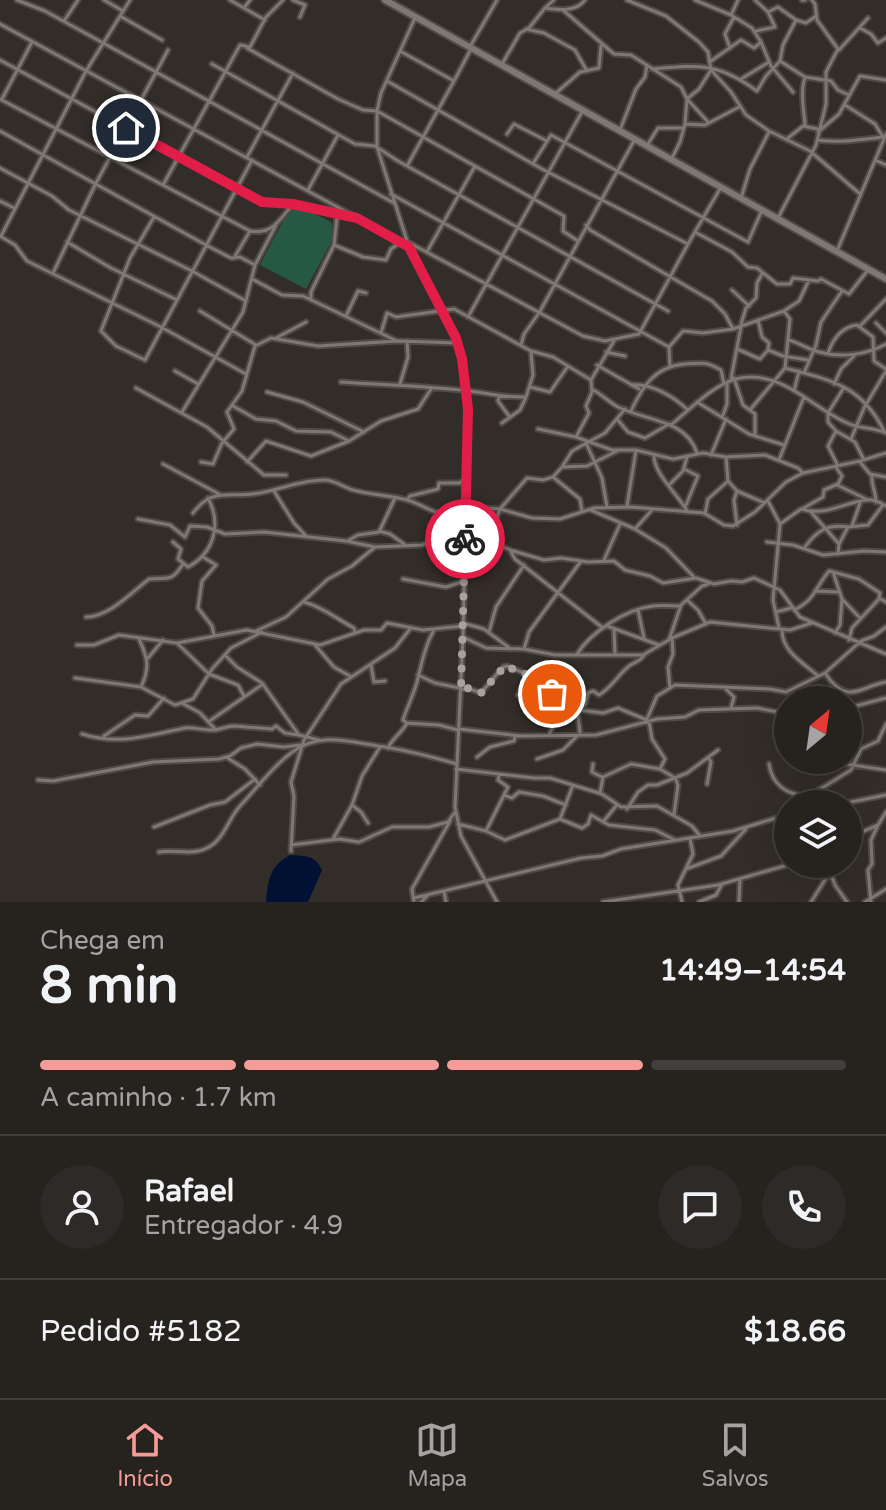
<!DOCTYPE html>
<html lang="pt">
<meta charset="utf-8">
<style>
:root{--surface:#26221e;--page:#2e2a27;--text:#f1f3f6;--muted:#a4a4a4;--line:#423f3c;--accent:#f59b98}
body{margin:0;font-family:"Varela Round",sans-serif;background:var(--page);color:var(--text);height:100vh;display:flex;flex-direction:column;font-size:30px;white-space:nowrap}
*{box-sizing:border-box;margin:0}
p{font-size:26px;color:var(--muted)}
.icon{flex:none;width:44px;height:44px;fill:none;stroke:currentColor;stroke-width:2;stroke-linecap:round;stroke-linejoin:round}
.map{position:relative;height:902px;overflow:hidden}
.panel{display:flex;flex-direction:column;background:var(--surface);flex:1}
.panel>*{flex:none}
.needle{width:52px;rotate:29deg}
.controls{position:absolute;left:774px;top:686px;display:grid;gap:16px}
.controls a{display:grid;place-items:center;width:88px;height:88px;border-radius:50%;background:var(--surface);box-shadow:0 8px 32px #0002,0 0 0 2px var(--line);font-size:40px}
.pin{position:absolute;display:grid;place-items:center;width:68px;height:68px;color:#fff;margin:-34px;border:4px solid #fff;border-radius:50%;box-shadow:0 2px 8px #0007}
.courier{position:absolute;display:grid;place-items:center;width:80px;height:80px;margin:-40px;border:6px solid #e11d48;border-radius:50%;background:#fff;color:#222;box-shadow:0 2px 10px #0007}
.overview em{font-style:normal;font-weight:800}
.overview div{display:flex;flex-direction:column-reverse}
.overview{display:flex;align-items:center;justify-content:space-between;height:136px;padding:0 40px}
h1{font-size:52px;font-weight:800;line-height:60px}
.bar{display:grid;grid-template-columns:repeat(4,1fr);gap:12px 8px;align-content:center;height:96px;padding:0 40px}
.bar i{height:10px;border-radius:6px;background:var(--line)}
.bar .selected{background:var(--accent)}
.bar p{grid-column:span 4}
.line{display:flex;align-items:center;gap:20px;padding:0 40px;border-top:2px solid var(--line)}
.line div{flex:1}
.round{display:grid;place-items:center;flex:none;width:84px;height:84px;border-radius:42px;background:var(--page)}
.menu{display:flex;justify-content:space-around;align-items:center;height:112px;border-top:2px solid var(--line);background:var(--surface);font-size:22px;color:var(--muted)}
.menu a{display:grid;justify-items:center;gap:4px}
.menu .selected{color:var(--accent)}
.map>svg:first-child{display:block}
.green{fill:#265944}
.water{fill:#013}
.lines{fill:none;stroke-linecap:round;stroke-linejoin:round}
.minor-casing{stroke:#4f4a45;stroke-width:7}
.secondary-casing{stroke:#4f4a45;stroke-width:10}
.minor{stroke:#7f7872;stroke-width:3}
.secondary{stroke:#7f7872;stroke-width:6}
.done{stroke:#a6a29e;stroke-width:8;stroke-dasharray:0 14.4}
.route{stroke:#e11d48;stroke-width:10}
</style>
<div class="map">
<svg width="886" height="902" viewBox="0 0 886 902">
<rect width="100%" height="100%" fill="#322d28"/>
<path class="green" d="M299,206L331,222L335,235L306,289L260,265L288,211Z"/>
<path class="water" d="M291,855C306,856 315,855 322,870L308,902H266C268,881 270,864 291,855Z"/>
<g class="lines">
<g class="minor-casing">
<path id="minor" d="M17,0L45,11L394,203
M104,0L123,11
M230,0L265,20
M293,0L305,5L300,17
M627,0L666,16L699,42L708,52L711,70L731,92L746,115L769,131L810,151L859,193
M695,0L731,15L752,28L761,42L771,66L793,92
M755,0L768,12L778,7L796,20L806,23L816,16
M802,0H805
M244,8L250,0
M545,8L554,0
M563,10L614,54L631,55L681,87L687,99L685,124
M731,15L738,0
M120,16L162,40
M415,18L381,93L377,111V147L409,247L456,338L462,359L468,409L463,637L455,807L461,836L497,902
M64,21L78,0
M0,24L354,216
M860,28L871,34L878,43L886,38
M526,29L544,33L575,50L587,71
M756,31L775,27L768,12
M471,45L497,0
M247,48L338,99L363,110L377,111L564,216L563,231L578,241
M730,48L725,34L734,17
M839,50L868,18
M400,51L454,81L407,166
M0,60L262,202L302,205L337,216L357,218L409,247
M711,61L741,40L754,48L760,43
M780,61L805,77L831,81L838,90L849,95
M212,64L355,144L375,146L398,161L668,311
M502,64L520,33L529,28L545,8C559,10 576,12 585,0
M652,69C698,65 718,62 757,91L766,76L780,61L783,45L796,20
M805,78C800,91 804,111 805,125
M741,79L769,62
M387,81L542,169L688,244L721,187
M454,81L471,49
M555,94L580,72L599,68L601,46
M0,99L250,231C273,235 280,219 293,204
M2,99L32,42
M845,105L875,124L883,137
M709,123L687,99L699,89L711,70
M620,130L636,89L645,77L647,65
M0,131L206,245L231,258L240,257L255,265
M818,132L839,114L860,76L886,80
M507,134L514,124L545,140
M788,138L803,126L818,129
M817,140C842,143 858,140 884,137
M648,144L658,128H683
M247,157L293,73
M672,158L680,142L685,124L705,125L739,107
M875,160L886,165
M534,162L551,135L748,242L762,210
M0,168L52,196L69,210L192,271L246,301
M163,185L240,45L250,47L266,17L283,0
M308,190L338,135
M391,194L669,347
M741,198L750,169L769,132
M0,201L14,208
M154,217L130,258L101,331L116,346L145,360L252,160
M778,218L816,145L826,104V72L838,49L817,20L815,4L812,0
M586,225L590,230L712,301L725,314L733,329
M695,232L732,252L748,267L757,268L777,284H790L793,278L818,281L821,279L849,294L868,270
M0,236L15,245L27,261L161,327L246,374
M1,236L86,71L130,0
M406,241L583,336L605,341L639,334L688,244
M67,242L111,268L177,300
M334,245L363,257L386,260L391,249L398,244
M428,250L475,166
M837,251L886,134
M234,258L250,231
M53,273L95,185L168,50
M252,279L282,295L303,296L397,341
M732,290L749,306
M311,300V292L334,245L337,217
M200,311L256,345
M346,316L358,291L366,293
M468,317L583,110
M758,320L762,337L769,343L768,350L783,356L808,360
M876,323L886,333
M860,326L886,299
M381,333L387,313L396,317L454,309L531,351L553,357L591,380
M276,338L306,322
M789,340C799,343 808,349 819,352C841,358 866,355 886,344
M521,345L524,334L539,313L635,139
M737,349L760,359L768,350
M606,352L625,356
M828,353C833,339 841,327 857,325L873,337L874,361L886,369
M597,365L639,389
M670,366L669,347L683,331L703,333L733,329L784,311L799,301L809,280
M785,368C831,380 862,386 884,431
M175,371L198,384
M804,373L816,345L821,322L842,291
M734,378L743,405L755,414V434
M731,379L742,321L746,308L756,298L757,283L762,274
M341,382C384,385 426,386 469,391C488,393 506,398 526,397L533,375L531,352
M400,384L408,357L407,341
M834,384L841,369L854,356
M631,385C652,383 674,397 688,410
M530,387L550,392L568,366
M136,388L207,427L264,475H286
M592,389C601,394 609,402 618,407C646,421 686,419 697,453
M843,389L828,413V422L836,431L855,442L864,460
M794,391L799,371
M267,392L303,402L364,432
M499,396L498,401L509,416
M697,402L749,434L784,445
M233,406L256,419L276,421L296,431L331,432L349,441
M750,410L785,368L790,319L784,311
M631,411C642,387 655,366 685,364C702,363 705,361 721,370L724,384
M182,412L243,312L255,265L276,225
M723,415L727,404V384
M617,419L628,432L645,438L669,424
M502,423L520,410L526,397
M671,425C715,387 740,357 798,393C814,403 828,414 845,422C857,429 873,427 886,433
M538,429L576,437L612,450H636L673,459L703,453L726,457L765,455L798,468L803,473
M836,431L828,446L838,466
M576,437L589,413L586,406L592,392L591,380L614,341
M851,439L864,408L886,371
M586,443L602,478L607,507
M654,455C653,473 679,496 688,512
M711,455L726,419
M726,457L728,481L737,491L765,503
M779,460L804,397
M201,462L213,464L222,443L234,429L227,412L242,391L255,346L271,338L318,346L398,341L458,343
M247,462L266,441L311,456L349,441L381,421L418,409L431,389
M860,462L870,474L886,477
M163,464L219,494
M563,467L587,466L619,450
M684,469L698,476L686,505
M872,476C871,486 876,491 876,502
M553,477L580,499L582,511
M669,485L683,471L687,457
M837,485L866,499
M274,491L294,523L306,536
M407,500L410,496L438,489L439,483H459L466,480
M768,501L780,524
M627,506L636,450
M466,507L500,509L527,478L543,480L553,477L562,467L572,451L605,433L625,409
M802,509L823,497L824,490L838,484L842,476L835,466
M591,510L635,529L651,511
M811,512L839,544
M193,513C212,488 226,497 253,494C278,491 299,480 324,480C335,480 343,487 353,490C371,495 390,495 407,500C426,505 443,522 465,514
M705,514L708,499L727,482
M138,519L170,525L185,537L190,526L207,527L225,534L264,532L346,541L375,547L422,545L465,529
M737,525L734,500L737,491
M852,526L860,503
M635,529L666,548L693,576
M379,531L390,534L404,544
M465,535L482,537L510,550L544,560L561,558L588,562L614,561L625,570L650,576L663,583L696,578L714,584L731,581L742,582L754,578L780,590L800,617L886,654
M349,540L358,535L379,532L395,498
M488,540L500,509L532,518L560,519L594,508L631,507L704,513L724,525L733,526L755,512L786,482L803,473L860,461L886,453
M173,542L181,549L178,559L188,567C214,553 222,524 208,498
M767,542L793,545L823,555L864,551L886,552
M805,547C817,530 828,524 848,527
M510,550L515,559L603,628
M838,554L839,544L848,527L868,525L883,505
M203,557L216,565L202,581L198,608L212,626L214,635
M604,560L620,524
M834,575L842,599L860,618
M403,579L446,587L464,581
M815,591L839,592
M687,600L698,610L706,624
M304,602C323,607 337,619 354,628L355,633
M638,610L644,638
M794,610C816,599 814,589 829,571L859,579L880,593L879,598L886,602
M776,612L791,608
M86,617C109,617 132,592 149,579C168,577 171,583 183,564
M463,623L484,629L511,649
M607,626L659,645
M779,628L773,600L780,524L801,509C826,517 844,502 867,500C873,499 881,503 886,506
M614,629L615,653
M782,630C782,651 802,662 817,675
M256,631L286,617L328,579L352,566L375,547
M489,632L496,607L524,565
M835,633L840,625L842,599
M465,638L486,648L524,649L555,655H643L672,638L710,622L790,630L812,623
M139,639C148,658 150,668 141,687
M669,640L681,605L702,586L708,584
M849,640L852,628L879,599
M178,644L209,674L238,685L244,696
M77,645H94L119,635L177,643L247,630L320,645L364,630H381L387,623L423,630L463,626
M315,645L334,667L350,676
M524,649L529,632L581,561
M577,654C591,632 626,609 653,606C662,605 671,606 680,606
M225,655L237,667L262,683L299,735L319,740
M148,658L163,640
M371,665L374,682L385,681
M825,673C847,707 861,686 886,682
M418,675L435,683L460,688
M75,678L141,687L175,705L193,699L212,669L231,648L262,632
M670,688L668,667L673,654L672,638
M725,688L734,697L731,708
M461,690L467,688L481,693L503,667L507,666L524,673L579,710L603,713L618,708L647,720
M518,695L529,677
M182,703L200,713L216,730
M848,708L886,698
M577,709L580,732
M579,710L585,704L588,693L593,691L599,695C612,687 618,675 629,666C636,661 640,662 645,654
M647,719L657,696L675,685L770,689L786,692L825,673L861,641L874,636L886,627
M649,721L652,739L665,759L661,767
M208,722L263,684
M407,723L439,725L458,730
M459,729L520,736L596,735L657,719L685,717L699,710L757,708L788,714
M82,734C120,746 149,735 185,728C194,727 201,730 210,730C218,731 226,726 234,726C247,727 259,728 272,729L276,726L285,733L299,735
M549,735L564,702
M104,736L135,715L148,716L164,698
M388,748C393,737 402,733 407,723L403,720C407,707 415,692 418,678C422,661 426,644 434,630
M779,748L788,753
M226,757L245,769L260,785
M477,757L490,747L514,741L515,736
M537,759L563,750L578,735
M819,760L886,770
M593,764L592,772L602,777
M769,764C772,784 786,794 805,796
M456,769L534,778H550L602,794L621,807L657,806L692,826L700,836
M603,777L631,764L660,769L675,778L678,785L674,814
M38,780L53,781L153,762L219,759L230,756L241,748L257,744L284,747L300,745
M707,784L711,762L708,757
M600,793L603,777
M504,795L512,798L519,792L543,796L566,805
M796,804L851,770L861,749L878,741L886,724
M841,804L886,795
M352,805L361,812L368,823
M627,809L638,792L648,785H657L687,773L718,750
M560,819L573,785
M603,822L616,806
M458,824L486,831L505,840L560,819L582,828L588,824L591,815L609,825L655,830L675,840
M154,827L210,805L225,802L255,779
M486,831L508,787L498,780L499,775
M848,838L878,825L886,812
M333,839L352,805L362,776L380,747
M291,845L339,839L359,842L392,827H429L448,822L455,812
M291,851L294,796L291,782L304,740L341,684L395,648L410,629
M159,852C174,849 192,856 207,848C224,840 228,819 240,806C256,789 272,767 291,753C321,730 352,743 385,747C409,751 433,757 457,764
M827,864L835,885L847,902
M686,869L721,856L746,829
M444,891L446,902
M414,898L581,858L602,856L621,849L733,831L786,815
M414,902L412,889L450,821
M421,902L428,895
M603,902L718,885L791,864
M682,902L678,885L693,854L690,838
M699,902L716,895L722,884
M739,902L740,879
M811,902L828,875
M865,902L886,889
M871,902L868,870L872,864L871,840L878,825"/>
</g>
<g class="secondary-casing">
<path id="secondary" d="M385,0L886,279"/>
</g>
<use href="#minor" class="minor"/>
<use href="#secondary" class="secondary"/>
</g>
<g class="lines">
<path class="done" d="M465,539L461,690L467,688L481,693L505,666L524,673L552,694"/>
<path class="route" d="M126,128L262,202L293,204L357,218L409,247L456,338L462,359L468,409L465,539"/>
</g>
</svg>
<div class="controls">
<a><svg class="needle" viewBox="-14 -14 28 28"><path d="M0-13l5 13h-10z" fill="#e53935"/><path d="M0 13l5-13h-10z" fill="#a4a4a4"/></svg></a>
<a><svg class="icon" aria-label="layers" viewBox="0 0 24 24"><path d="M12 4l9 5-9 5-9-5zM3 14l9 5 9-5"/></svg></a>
</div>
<div class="pin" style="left:552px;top:694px;background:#ea580c"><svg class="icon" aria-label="bag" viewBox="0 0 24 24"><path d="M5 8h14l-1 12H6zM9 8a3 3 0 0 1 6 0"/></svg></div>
<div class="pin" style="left:126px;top:128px;background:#1f2937"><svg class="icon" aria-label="home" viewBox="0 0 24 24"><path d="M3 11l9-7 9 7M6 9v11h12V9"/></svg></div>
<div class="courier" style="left:465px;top:539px"><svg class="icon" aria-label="bike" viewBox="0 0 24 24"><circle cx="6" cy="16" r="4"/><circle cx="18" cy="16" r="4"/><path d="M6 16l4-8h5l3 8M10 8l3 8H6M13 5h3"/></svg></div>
</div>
<section class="panel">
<div class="overview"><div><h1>8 min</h1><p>Chega em</p></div><em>14:49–14:54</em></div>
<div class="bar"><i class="selected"></i><i class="selected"></i><i class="selected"></i><i></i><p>A caminho · 1.7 km</p></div>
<div class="line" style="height:144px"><a class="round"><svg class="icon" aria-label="person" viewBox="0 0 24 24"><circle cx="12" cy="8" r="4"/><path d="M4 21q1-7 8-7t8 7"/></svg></a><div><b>Rafael</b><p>Entregador · 4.9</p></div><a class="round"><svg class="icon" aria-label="chat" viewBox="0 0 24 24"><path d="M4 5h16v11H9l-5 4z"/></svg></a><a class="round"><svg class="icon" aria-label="phone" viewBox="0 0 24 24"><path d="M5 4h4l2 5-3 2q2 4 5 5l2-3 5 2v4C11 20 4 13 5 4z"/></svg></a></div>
<div class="line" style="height:104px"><div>Pedido #5182</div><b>$18.66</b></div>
</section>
<nav class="menu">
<a class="selected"><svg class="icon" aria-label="home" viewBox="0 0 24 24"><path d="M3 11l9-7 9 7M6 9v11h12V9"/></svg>Início</a>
<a><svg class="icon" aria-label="map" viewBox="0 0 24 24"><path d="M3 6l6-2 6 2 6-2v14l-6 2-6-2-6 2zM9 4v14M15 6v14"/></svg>Mapa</a>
<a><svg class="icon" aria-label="saved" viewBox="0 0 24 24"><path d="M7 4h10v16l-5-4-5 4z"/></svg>Salvos</a>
</nav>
